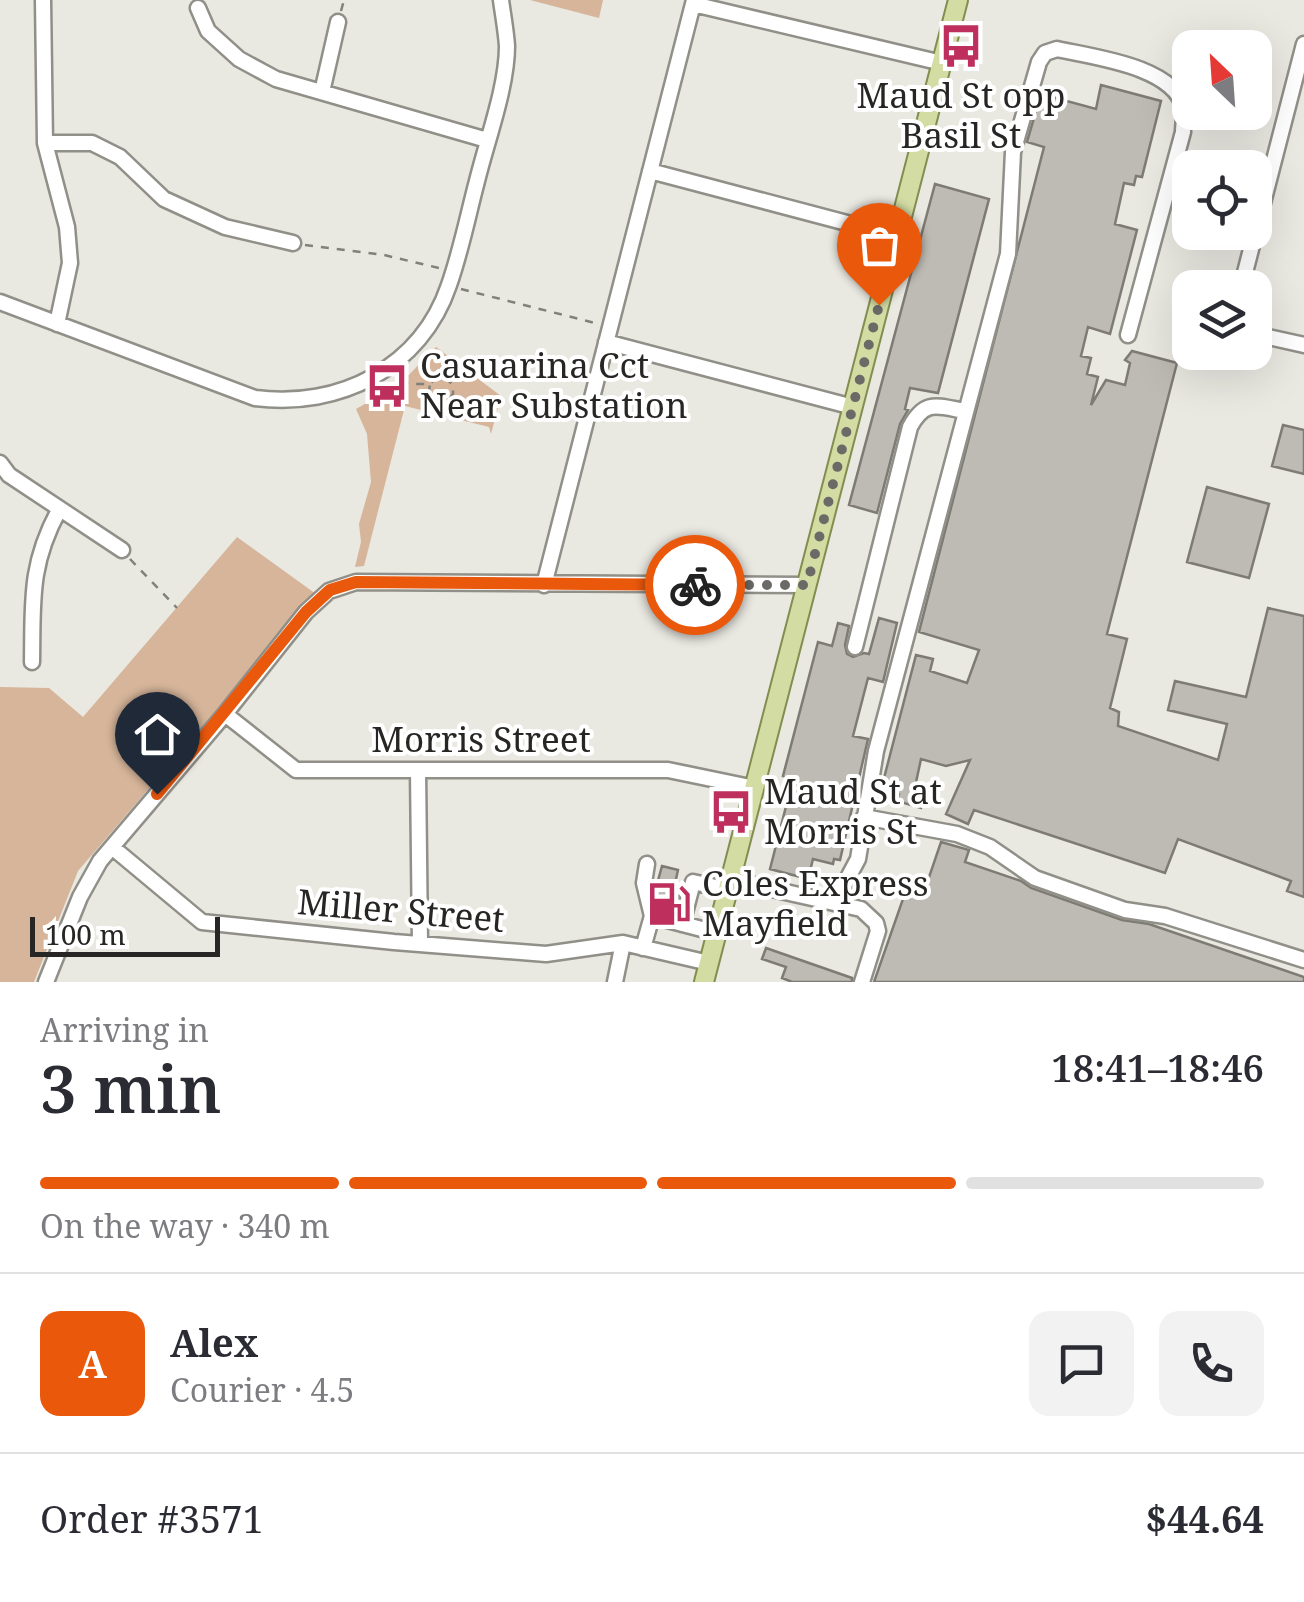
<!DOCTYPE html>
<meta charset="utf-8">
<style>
:root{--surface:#fff;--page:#f2f2f3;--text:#2b2b33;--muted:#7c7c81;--line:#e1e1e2;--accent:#ea580c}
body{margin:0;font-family:"Noto Serif",serif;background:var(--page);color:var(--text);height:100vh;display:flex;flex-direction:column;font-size:38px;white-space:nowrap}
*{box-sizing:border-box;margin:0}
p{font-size:32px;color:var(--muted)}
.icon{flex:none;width:55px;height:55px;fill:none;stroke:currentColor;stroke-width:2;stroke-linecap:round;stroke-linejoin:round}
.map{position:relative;height:982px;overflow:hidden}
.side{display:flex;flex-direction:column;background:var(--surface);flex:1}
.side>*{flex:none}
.needle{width:65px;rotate:335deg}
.fabs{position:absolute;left:1172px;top:30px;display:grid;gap:20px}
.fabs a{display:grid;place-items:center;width:100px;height:100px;border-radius:20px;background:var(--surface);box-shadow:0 10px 40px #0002;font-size:50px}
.scale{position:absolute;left:30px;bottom:25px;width:190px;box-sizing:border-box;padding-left:10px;border:5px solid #272624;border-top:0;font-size:28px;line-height:35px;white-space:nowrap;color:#272624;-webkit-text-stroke:8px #fff;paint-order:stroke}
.pin{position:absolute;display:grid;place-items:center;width:85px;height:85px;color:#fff;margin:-102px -42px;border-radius:50% 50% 50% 0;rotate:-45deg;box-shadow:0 0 10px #0007}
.pin .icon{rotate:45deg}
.courier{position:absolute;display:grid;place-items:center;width:100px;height:100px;margin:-50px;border:8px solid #ea580c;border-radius:50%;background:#fff;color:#222;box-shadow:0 2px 12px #0007}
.head em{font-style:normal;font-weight:600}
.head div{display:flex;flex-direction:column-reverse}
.head{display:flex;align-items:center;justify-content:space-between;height:170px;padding:0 40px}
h1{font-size:65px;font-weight:600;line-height:75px}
.bar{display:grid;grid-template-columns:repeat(4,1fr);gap:15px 10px;align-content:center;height:120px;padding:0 40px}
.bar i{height:12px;border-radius:8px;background:var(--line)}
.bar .active{background:var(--accent)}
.bar p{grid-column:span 4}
.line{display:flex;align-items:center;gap:25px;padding:0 40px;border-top:2px solid var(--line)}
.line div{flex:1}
.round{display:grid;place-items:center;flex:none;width:105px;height:105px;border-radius:20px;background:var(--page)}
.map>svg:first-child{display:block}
.green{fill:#d6b59a}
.building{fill:#bebab4;stroke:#7e7b75;stroke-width:2.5}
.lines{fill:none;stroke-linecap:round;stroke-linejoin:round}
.minor-casing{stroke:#908f88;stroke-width:19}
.major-casing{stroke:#838d4f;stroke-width:22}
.path{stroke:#81807c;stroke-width:2.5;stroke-dasharray:8 8;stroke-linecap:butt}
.minor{stroke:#fff;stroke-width:14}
.major{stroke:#d2dca3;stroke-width:18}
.done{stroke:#6b6a66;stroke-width:10;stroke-dasharray:0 18}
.route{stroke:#ea580c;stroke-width:12}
.labels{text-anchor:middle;stroke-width:8;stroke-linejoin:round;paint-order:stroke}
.poi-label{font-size:35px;fill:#272624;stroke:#fff;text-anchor:start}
.street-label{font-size:35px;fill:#272624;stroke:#fff}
</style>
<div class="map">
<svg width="1304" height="982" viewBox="0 0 1304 982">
<rect width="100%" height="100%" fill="#e9e8e1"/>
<path class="green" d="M530,0H603L599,18Z
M436,347L501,396L491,434L489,427L405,406L364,566L355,567L361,542L359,524L371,482L367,434L356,409L401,383Z
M237,537L316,594L78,871L34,982H0V687L49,688L83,717Z"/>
<path class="building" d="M1101,85L1161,101L1142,177L1136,176L1134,185L1124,183L1115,224L1137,230L1110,334L1088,327L1081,356L1091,358L1087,374L1098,377L1091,405L1106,380L1125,385L1130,363L1125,360L1132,351L1177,363L1107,634L1127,639L1110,708L1119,712L1118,726L1218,760L1227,724L1168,710L1175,681L1246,697L1268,608L1304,616V897L1287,891L1291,881L1178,839L1165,873L974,810L968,824L946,814L970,760L946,766L921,759L915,787L925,790L921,808L897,801L899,794L894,792L896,785L883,782L916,655L933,659L930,671L967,683L979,650L919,632L1044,147L1027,142L1041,94L1096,109Z
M935,184L989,199L938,393L910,388L905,409L908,410L900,424L877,513L849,505Z
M1283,425L1304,430V474L1272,466Z
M1207,487L1269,504L1249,578L1187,562Z
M879,618L897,623L883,682L868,678L853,736L868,739L840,860L834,859L833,864L813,859L808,879L770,869L793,779L783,776L818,642L832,646L838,623L849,626L845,645L847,654L853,657L864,653L869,654Z
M941,842L969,850L965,862L1021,881L1031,888L1122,920L1149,924L1304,977V982H874L904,896L910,898L913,888L924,892Z
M662,866L678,870L673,893L679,894L676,907L660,903L656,888Z
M766,948L852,978V982H792L782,978L786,967L762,959Z"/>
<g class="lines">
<g class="minor-casing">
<path id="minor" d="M43,0L45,143L67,227L70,263L57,324
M693,4L942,63
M198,8L208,31L239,59L276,79L487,140
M322,92L338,22
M45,143H92L120,157L164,199L225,227L293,243
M650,171L896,236
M1241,288L1304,44
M0,302L255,398C339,409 421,368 449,285C461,251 468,215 477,181C487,140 507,87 507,46C506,31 503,15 501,0
M1255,334L1304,345
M606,342L853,407
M0,463L9,475L122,550
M544,585L694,0
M855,647L910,427C925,399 937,406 965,411
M32,662C33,602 29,565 59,510
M225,714L296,770H668L755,788
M418,770L420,944
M864,817L957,834L990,847L1035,878L1125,910L1165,916L1304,960
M112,847L202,922L394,942L546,954L623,943L709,963
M647,864L644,883L652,916
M732,880L861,909L876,923L878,931L862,982
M835,902L858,859L876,751L1008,254L1013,152L1039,62L1045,53L1057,49C1092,57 1174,66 1184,108C1185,115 1183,125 1183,132L1128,335
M682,924L693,882L729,890
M643,948L652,916L717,933
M46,982L80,897L100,861L225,714L306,612L329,591L356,582L807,585
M615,982L623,943"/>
</g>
<g class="major-casing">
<path id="major" d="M704,982L958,0"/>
</g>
<path class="path" d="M341,11L344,0
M305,245L384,255L439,268
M461,289L599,324
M402,379L408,384H430L436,378L444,377L453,385V394L448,400H436L429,391L430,384
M130,559L177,608"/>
<use href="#minor" class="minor"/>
<use href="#major" class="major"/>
</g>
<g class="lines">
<path class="done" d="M695,585H807L879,305"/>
<path class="route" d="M157,794L306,612L330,590L356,582L695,585"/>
</g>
<defs>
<g id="bus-bare" transform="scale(3.45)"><path d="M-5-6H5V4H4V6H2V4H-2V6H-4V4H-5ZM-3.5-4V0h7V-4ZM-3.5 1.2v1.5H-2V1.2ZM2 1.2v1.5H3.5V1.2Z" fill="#be2f5e" stroke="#fff" stroke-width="2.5" paint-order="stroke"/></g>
<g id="fuel-bare" transform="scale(3.45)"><path d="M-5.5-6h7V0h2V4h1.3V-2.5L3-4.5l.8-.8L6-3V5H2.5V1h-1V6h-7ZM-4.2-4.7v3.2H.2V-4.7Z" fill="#be2f5e" stroke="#fff" stroke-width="2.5" paint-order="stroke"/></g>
</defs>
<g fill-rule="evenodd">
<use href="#bus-bare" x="961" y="46"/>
<use href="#bus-bare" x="387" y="386"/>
<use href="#bus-bare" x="731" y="812"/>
<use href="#fuel-bare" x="669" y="904"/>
</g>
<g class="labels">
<g class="poi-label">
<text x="961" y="108" text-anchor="middle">Maud St opp<tspan x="961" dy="40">Basil St</tspan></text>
<text x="420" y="378">Casuarina Cct<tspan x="420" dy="40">Near Substation</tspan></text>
<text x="764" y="804">Maud St at<tspan x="764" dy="40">Morris St</tspan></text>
<text x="702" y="896">Coles Express<tspan x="702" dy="40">Mayfield</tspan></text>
</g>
<g class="street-label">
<text x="481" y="752">Morris Street</text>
<text transform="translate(401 911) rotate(5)" y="12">Miller Street</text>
</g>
</g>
</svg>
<div class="fabs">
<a><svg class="needle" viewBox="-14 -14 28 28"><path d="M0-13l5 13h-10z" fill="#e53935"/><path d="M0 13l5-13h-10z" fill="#7c7c81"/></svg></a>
<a><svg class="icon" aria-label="locate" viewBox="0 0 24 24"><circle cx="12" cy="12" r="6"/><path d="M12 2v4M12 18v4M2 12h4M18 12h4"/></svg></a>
<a><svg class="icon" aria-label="layers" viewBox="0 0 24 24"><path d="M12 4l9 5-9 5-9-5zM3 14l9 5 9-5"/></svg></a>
</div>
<div class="scale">100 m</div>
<div class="pin" style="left:879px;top:305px;background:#ea580c"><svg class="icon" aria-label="bag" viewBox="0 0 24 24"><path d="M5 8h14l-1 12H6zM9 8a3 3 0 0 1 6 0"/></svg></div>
<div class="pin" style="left:157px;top:794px;background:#1f2937"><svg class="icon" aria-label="home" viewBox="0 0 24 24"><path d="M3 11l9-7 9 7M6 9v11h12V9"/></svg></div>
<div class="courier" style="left:695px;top:585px"><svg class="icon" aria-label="bike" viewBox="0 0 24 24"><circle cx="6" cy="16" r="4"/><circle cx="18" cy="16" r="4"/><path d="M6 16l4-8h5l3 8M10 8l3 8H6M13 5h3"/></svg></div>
</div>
<section class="side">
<div class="head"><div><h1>3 min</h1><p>Arriving in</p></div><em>18:41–18:46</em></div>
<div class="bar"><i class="active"></i><i class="active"></i><i class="active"></i><i></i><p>On the way · 340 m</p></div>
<div class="line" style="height:180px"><b class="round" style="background:var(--accent);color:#fff">A</b><div><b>Alex</b><p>Courier · 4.5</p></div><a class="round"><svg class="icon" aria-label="chat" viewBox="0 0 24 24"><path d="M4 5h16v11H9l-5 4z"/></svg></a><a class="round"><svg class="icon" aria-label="phone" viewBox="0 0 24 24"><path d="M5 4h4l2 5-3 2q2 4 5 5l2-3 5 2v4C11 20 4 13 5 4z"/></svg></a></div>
<div class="line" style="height:130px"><div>Order #3571</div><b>$44.64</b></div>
</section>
